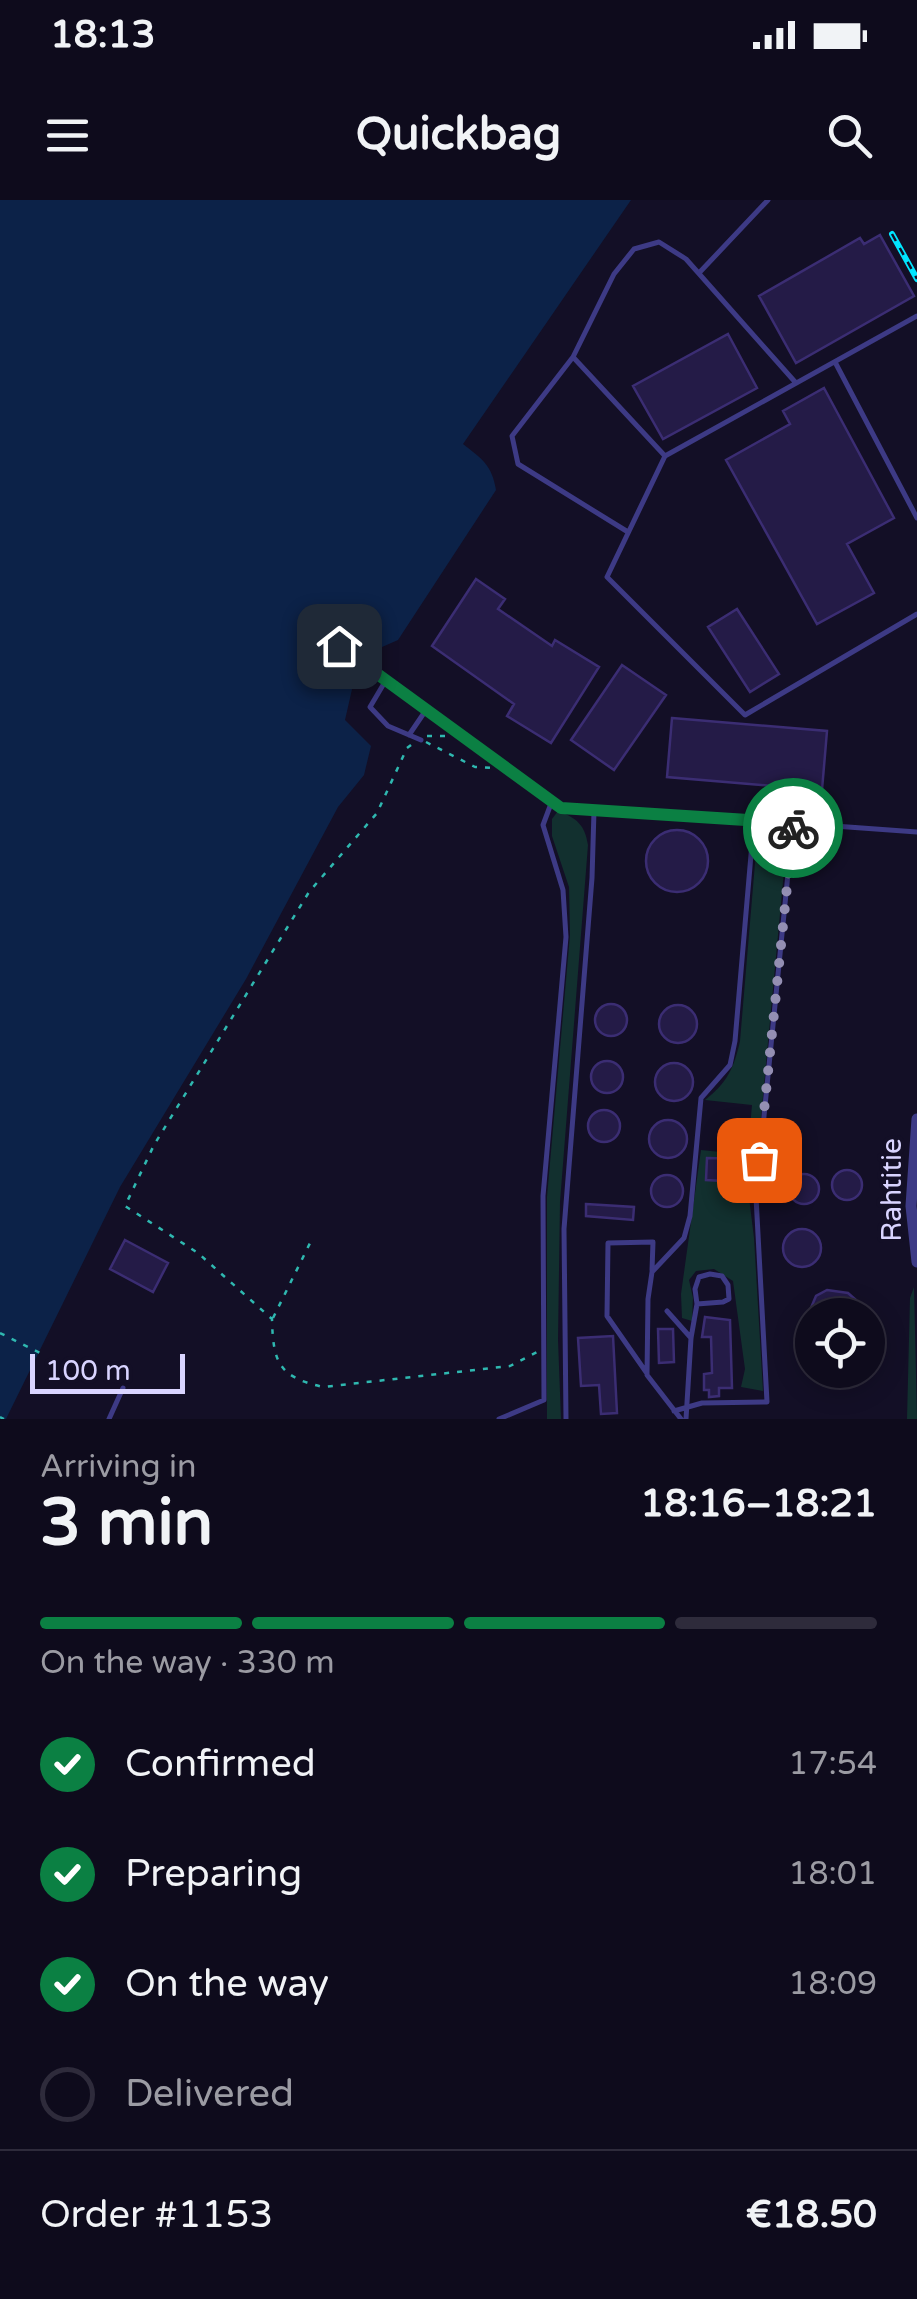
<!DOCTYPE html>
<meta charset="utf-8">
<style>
:root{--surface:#0e0b1c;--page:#1c1929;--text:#f1f3f6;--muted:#9b9ba3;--line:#2e2b3b;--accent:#0b8043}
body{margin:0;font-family:"Varela Round",sans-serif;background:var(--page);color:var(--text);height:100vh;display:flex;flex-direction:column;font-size:38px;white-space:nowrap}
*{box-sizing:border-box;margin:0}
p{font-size:32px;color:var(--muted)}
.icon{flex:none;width:55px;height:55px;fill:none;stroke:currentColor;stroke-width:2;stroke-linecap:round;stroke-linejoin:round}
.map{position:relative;height:1219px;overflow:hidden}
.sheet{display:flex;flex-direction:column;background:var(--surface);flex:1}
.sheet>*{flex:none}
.controls{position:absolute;left:795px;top:1098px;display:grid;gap:20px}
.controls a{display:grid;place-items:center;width:90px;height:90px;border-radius:50%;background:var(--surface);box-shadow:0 5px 25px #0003,0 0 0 2px var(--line);font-size:50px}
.scale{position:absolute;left:30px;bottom:25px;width:155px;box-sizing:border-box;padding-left:10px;border:5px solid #d9d4ff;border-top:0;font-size:28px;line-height:35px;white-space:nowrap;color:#d9d4ff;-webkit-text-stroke:8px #130f26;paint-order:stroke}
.pin{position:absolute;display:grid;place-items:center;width:85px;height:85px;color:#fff;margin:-42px;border-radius:20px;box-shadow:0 5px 15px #0006}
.courier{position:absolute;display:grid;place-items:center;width:100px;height:100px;margin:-50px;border:8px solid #0b8043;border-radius:50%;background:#fff;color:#222;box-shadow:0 2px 12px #0007}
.headline em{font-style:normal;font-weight:700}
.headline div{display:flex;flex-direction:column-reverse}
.headline{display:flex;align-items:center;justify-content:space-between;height:170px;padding:0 40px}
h1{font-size:65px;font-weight:700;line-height:75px}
.bar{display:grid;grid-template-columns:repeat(4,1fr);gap:15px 10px;align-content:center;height:120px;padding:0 40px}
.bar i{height:12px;border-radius:8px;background:var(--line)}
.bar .active{background:var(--accent)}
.bar p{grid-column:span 4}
.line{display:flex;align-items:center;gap:25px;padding:0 40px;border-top:2px solid var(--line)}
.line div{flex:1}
ol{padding:0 40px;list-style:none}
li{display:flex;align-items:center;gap:30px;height:110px}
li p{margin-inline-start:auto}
li .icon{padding:10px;border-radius:50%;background:var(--accent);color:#fff;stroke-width:4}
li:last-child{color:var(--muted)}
li i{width:55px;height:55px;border:5px solid var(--line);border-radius:50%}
.status{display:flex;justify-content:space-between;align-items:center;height:70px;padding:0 50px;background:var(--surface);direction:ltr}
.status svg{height:28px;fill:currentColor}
header{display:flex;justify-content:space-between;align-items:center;height:130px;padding:0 40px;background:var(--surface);font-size:45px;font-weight:700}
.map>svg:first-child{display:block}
.green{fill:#12302f}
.water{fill:#0c2248}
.building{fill:#241b47;stroke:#3b2d73;stroke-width:2.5}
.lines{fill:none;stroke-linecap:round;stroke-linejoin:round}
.path{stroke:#2fb8b0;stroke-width:2.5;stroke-dasharray:5 8;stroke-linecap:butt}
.lane{stroke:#3d3a85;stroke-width:5}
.street{stroke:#3d3a85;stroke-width:11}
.rail-casing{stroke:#00e5ff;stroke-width:6}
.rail{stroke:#130f26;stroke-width:2.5;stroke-dasharray:8;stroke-linecap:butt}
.done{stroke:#948fb3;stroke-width:10;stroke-dasharray:0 18}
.route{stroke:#0b8043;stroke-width:12}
.labels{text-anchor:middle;stroke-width:8;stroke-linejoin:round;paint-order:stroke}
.street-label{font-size:28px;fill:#d9d4ff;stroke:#130f26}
</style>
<div class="status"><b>18:13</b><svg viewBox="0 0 49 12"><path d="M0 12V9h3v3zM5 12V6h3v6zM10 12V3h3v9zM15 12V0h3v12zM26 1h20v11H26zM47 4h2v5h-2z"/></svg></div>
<header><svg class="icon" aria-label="menu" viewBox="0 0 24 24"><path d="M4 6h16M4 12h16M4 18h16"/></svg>Quickbag<svg class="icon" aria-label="search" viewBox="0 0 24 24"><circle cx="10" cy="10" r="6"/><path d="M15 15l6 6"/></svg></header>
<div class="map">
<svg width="917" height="1219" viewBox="0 0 917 1219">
<rect width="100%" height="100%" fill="#130f26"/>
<path class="green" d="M558,611C577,618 585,625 588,645L560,1002L558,1140L561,1219H547V997L570,735L569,687L552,636V619Z
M758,628H788L759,939L749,938L752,905L705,900C727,883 734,868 740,841Z
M701,950L750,955L748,989L754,1038L763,1191L741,1187L745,1169L733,1081L714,1069L696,1071L689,1080L693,1098L692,1121L682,1118L681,1094Z
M914,1087L917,1219H907L910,1098Z"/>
<path class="water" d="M0,0H631L463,244C482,259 492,265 496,290L398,440L366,454L348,441V427L338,426L329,463L341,465L343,459L358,463L345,520L371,546L364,575L338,607L246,779L120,987L6,1219H0Z"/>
<path class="building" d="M880,35L914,96L796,163L759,96L860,38L864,44Z
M728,134L757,188L663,239L633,186Z
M824,188L894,318L847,344L874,393L817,424L726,260L790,224L783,211Z
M476,379L505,399L498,409L552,446L555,440L599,467L551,543L507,516L514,504L432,446Z
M737,409L779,474L750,492L708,427Z
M622,465L666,495L614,570L571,540Z
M672,518L827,531L822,590L667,577Z
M646 661a31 31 0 1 1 62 0a31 31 0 1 1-62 0Z
M595 820a16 16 0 1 1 32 0a16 16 0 1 1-32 0Z
M659 824a19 19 0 1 1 38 0a19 19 0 1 1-38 0Z
M591 877a16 16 0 1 1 32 0a16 16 0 1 1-32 0Z
M655 882a19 19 0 1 1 38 0a19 19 0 1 1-38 0Z
M588 926a16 16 0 1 1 32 0a16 16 0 1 1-32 0Z
M649 939a19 19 0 1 1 38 0a19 19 0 1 1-38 0Z
M707,958L745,959L743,982L706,980Z
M832 985a15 15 0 1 1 30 0a15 15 0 1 1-30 0Z
M789 989a15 15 0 1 1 30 0a15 15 0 1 1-30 0Z
M651 991a16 16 0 1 1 32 0a16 16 0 1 1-32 0Z
M586,1004L634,1007L633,1020L586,1016Z
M783 1048a19 19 0 1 1 38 0a19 19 0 1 1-38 0Z
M125,1040L168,1063L153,1092L110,1069Z
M827,1090L848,1093L856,1100L861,1115H808L816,1096Z
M705,1117L730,1120L732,1188H719V1196L709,1197V1190H704V1174L712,1173L711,1137H702Z
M658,1129H673L674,1162L659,1163Z
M613,1136L617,1213L601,1214L599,1185L581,1186L578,1138Z"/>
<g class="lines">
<path class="path" d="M427,536H448
M426,542L475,567L493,568
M411,545L407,548L377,613L309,692L154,945L125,1006L198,1053L272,1119C273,1163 279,1177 323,1187L510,1166L537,1152
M273,1118L313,1037
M0,1133L40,1153
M0,1217L4,1219"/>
<path class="lane" d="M699,73L768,0
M917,116L665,256L607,377L745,515L917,414
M573,157L665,256
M835,162L917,318
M628,332L518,264L512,236L573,157L614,74L634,49L659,42L686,59L796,183
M339,446L561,607L594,611L592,678L564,1029L566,1219
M386,480L370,507L388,526L421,540
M409,535L426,510
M594,611L793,623L756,997L767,1202L702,1203L674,1211
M793,623L917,632
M667,1111L691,1138
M646,1172L607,1116L608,1043L653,1042L652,1070
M109,1219L123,1188
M499,1219L544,1200L543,996L566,737L563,690L543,625L552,601
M681,1219L647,1175L648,1099L652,1072L684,1038L690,1016L701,898L730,865L735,841L754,620
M686,1219L691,1138L697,1104L695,1089L699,1077L710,1074L722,1076L728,1085L729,1099L723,1102L697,1104"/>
<path class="street" d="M917,919L911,1006L917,1062"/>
<g class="rail-casing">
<path id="rail" d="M892,34L917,79"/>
</g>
<use href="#rail" class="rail"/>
</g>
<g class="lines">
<path class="done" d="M759,960L793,628"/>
<path class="route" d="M339,446L561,608L793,623V628"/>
</g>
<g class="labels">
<g class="street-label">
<text transform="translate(891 990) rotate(-90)" y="10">Rahtitie</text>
</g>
</g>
</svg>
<div class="controls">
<a><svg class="icon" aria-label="locate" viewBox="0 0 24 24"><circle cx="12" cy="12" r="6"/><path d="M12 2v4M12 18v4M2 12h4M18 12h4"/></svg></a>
</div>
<div class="scale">100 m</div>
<div class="pin" style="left:759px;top:960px;background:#ea580c"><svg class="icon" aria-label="bag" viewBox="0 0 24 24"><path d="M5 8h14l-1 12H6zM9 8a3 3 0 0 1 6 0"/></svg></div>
<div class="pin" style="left:339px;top:446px;background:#1f2937"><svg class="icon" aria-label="home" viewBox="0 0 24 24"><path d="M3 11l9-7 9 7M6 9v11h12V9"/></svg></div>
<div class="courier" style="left:793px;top:628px"><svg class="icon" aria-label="bike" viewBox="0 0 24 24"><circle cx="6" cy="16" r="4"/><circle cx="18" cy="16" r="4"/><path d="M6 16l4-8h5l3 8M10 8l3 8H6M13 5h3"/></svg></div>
</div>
<section class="sheet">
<div class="headline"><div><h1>3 min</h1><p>Arriving in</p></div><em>18:16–18:21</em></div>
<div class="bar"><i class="active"></i><i class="active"></i><i class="active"></i><i></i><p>On the way · 330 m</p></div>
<ol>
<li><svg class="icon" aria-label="check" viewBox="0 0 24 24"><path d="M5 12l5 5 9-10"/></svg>Confirmed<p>17:54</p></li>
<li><svg class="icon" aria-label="check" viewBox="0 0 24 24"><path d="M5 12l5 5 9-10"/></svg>Preparing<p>18:01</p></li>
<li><svg class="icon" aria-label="check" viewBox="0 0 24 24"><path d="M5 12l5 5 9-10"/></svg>On the way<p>18:09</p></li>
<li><i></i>Delivered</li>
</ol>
<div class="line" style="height:130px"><div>Order #1153</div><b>€18.50</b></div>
</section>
